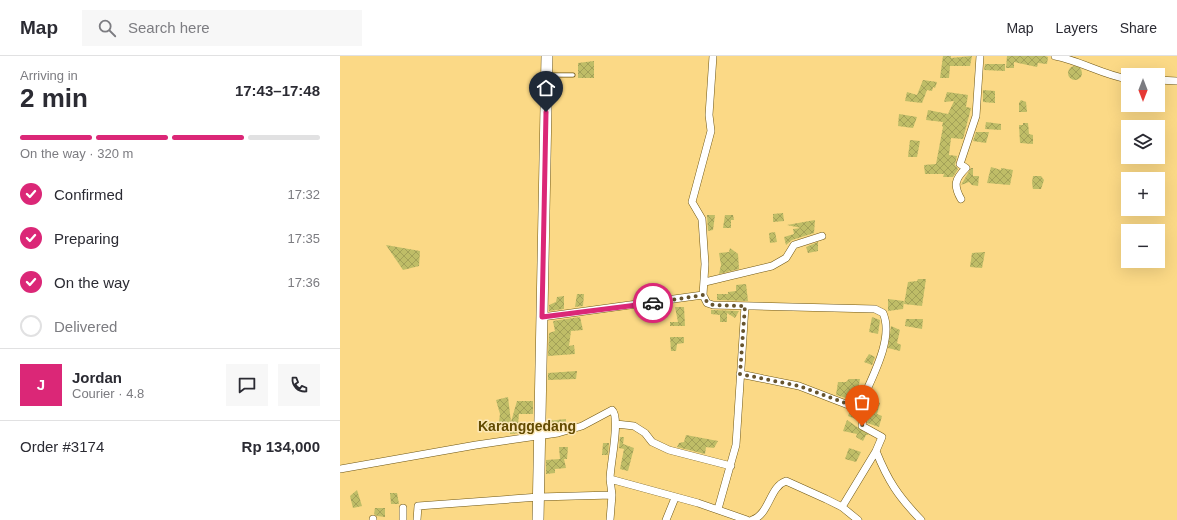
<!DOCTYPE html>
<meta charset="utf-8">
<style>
:root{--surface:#fff;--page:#f7f7f7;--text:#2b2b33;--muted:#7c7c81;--line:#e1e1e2;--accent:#db2777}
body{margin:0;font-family:Arial,sans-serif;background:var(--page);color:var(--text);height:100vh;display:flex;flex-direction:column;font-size:15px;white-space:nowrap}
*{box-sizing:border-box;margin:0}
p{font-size:13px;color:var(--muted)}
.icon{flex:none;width:22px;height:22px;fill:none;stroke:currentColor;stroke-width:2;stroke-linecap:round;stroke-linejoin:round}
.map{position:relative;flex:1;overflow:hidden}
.drawer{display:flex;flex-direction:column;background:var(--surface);width:340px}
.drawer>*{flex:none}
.needle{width:26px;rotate:180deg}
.fabs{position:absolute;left:781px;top:12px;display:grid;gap:8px}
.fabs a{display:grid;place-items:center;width:44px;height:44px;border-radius:0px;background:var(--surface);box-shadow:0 4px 16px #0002;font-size:20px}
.pin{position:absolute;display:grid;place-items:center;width:34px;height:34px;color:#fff;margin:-41px -17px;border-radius:50% 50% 50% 0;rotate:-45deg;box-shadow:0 0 4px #0007}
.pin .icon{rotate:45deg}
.courier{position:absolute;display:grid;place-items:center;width:40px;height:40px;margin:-20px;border:3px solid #db2777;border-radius:50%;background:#fff;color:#222;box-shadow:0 1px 5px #0007}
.head em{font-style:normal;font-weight:700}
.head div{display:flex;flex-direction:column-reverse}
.head{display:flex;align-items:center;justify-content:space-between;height:68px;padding:0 20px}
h1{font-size:26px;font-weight:700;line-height:30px}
.bar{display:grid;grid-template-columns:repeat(4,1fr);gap:6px 4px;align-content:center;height:48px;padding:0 20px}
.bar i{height:5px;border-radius:3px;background:var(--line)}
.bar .on{background:var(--accent)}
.bar p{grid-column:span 4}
.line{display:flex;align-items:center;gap:10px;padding:0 20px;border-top:1px solid var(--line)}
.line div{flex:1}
.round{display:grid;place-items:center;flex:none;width:42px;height:42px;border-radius:0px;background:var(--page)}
ol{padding:0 20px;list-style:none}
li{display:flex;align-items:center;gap:12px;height:44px}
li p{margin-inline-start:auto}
li .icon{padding:4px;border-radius:50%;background:var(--accent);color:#fff;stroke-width:4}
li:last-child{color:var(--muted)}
li i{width:22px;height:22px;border:2px solid var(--line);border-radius:50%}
header{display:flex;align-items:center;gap:24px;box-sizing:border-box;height:56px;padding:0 20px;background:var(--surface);border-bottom:1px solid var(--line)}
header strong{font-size:19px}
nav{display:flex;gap:22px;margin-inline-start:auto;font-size:14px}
.search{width:280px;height:36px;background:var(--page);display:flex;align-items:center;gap:10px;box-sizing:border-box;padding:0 14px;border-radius:0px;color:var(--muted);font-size:15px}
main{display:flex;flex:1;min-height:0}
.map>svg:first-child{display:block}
.building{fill:url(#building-cross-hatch)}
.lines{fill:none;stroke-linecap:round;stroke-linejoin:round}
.lane-casing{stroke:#6e5613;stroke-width:5}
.street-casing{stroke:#6e5613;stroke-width:8}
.secondary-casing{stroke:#6e5613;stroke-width:12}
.lane{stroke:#fff;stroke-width:3.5}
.street{stroke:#fff;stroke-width:7}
.secondary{stroke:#fff;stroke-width:11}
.done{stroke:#66542f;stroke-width:4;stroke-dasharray:0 7.2}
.route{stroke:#db2777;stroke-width:5}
.labels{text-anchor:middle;stroke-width:3;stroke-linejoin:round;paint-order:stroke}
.quarter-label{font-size:14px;font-weight:bold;fill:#624a00;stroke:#fce8b8}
</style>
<header>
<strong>Map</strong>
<div class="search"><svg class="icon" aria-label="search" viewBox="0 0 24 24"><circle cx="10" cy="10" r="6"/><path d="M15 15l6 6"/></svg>Search here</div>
<nav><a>Map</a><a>Layers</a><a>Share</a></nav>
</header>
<main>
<section class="drawer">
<div class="head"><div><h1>2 min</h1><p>Arriving in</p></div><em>17:43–17:48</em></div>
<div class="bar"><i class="on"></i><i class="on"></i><i class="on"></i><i></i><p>On the way · 320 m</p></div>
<ol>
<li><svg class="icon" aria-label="check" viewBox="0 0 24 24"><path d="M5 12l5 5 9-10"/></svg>Confirmed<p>17:32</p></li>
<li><svg class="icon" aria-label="check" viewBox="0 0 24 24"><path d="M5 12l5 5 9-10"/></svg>Preparing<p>17:35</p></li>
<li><svg class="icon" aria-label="check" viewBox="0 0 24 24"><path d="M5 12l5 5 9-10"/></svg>On the way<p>17:36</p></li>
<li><i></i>Delivered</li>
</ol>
<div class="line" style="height:72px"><b class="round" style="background:var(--accent);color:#fff">J</b><div><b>Jordan</b><p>Courier · 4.8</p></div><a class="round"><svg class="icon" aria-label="chat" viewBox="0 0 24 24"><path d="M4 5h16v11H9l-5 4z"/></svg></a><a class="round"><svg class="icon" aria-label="phone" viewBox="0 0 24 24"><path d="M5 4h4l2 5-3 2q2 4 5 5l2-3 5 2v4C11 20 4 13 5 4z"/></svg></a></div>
<div class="line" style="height:52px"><div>Order #3174</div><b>Rp 134,000</b></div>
</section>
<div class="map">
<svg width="837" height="464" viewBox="0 0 837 464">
<defs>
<pattern id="building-cross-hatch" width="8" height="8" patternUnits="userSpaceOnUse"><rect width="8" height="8" fill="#bfbd67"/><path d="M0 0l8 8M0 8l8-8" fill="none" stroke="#a3a158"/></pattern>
</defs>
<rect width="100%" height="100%" fill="#fbd986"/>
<path class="building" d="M603,0H611V2L632,0L630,10H610L609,22H600Z
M667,0H705L708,1L707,8L698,7L697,11L674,6V12H666Z
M254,5V22H238V7Z
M645,8H665V15L644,14Z
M728 17a7 7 0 1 1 14 0a7 7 0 1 1-14 0Z
M583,24L597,26L595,32L593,31L592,35L587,34L582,47L565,45L567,36L577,39Z
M643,34L655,35V47L643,46Z
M607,36L628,39L626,51L631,52L623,83L611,82L609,99L617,100L615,109L618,113L613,121H603L604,118H585L584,109L596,108L603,71L602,70L603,66L586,64L588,54L608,58L614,45L604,46Z
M681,44L686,46L687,56H679V47Z
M559,58L577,61L573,72L558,70Z
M646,66L661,68V74L645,73Z
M683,67H688L689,78L693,79V88L680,87L679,69H683Z
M636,76H649L646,87L633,85Z
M570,84L580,85L577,101H568Z
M651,111L661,114V112L673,114L670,129L647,127Z
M631,112H633V120H639L638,130L632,129L629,126L621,129Z
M693,120H701L704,124L701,133H693L692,127Z
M443,157L444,165L433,166V158Z
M367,159H375L373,174L368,175Z
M385,159H393L394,164H391V172H383Z
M475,164L474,177L452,184L446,189L444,181L454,178L453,173L461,172L447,169Z
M435,176L437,186L430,187L429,177Z
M478,186V195L468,197L466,191Z
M46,189L80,195L79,210L63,214Z
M390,192L398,198L399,213L379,218L381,209L379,197L389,196Z
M645,196L642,212L630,211L632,197Z
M578,223H586L582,250L564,248L568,226L577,225Z
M406,228L408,245L377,244V238H388V236L396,235V229Z
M237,238H244L243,250L235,251Z
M224,240V253L209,255V249L216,246L217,241Z
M548,243L564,245L563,253L548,255Z
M335,251H344L345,270H330V266H338Z
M371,254H373L399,255L395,262L387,257V266H380V259L371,258Z
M240,261L243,274L231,275L229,290L234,289L235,298L208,300L209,277L215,275L213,265Z
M532,261L540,264L538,278L529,276Z
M566,263H583L582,273L565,270Z
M551,270L560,274L557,287L561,289L560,295L548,292Z
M330,281H344V287L337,288L336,295H331Z
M529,298L535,301L532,309L524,306Z
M237,315L236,323L208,324V317Z
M509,323H520L516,345L496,339L498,326H506Z
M168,341L171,366L177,345H193V358H179L178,368L192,369V376L170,378V370L143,374L144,367L159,366L160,358L156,344Z
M534,342L540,347L537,358L542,360L539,371L527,367L529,355Z
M510,355L519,358L518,364L508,360Z
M226,363V369L208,373L207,365Z
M507,364L529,379H526L523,385L516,381L517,378L503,375Z
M346,379L378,385L374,392L366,391L365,398L337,391L339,387L344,386Z
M280,381H284L283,388L294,392L288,415L280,413L284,393L279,392Z
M263,387H269L268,399H262Z
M219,391H228L227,403H224L226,412L215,413V417L206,418V404L220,403Z
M509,392L521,396L516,406L505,403Z
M17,434L22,450L13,452L10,440Z
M50,437H57L59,448H51Z
M35,452H45V461L37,460L34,458Z"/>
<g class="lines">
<g class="lane-casing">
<path id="lane" d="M208,19H233"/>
</g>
<g class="street-casing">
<path id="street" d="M715,0C741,5 763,19 788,23
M818,24L837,25
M621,143C613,129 615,123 626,112L620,108L636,60L640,0
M365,226L432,210L446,202L454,189L482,180
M363,239L367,247L373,249L535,253L543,257C555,284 529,326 519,352
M202,261L363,239L365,208L362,163L352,146L371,75L369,59L373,0
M400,318L459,330L524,355L522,370L542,381L536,395C548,425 558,440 581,464
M276,368L294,370L305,377L312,386L329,394L391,410
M0,413L136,389L218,377L242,370L272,354C281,361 270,409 270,423
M502,451L536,395
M63,452V464
M378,453L396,389L405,250
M33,463V464
M77,464L78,450L199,441L272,439
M270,464L272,439L270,423L358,447L407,464
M326,464L335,442
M412,464C430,458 429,431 446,425L486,443L502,451L518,464"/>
</g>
<g class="secondary-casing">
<path id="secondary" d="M198,464L207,0"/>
</g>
<use href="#lane" class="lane"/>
<use href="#street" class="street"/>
<use href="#secondary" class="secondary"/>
</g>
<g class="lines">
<path class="done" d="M313,247L363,239L367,246L373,249L405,250L400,318L459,330L519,352L525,358L522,370"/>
<path class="route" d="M206,56L202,261L313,247"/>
</g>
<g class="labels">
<g class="quarter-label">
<text x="187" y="375">Karanggedang</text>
</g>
</g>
</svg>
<div class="fabs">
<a><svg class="needle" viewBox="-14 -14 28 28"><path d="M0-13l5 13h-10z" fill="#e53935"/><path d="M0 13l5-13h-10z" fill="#7c7c81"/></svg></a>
<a><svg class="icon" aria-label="layers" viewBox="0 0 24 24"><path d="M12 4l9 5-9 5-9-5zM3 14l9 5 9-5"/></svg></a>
<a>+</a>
<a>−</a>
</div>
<div class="pin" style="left:522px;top:370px;background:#ea580c"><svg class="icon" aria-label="bag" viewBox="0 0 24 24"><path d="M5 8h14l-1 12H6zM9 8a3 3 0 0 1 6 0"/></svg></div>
<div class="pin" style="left:206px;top:56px;background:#1f2937"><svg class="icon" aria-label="home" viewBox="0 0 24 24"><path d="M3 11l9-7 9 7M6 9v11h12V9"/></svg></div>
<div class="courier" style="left:313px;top:247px"><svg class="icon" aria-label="car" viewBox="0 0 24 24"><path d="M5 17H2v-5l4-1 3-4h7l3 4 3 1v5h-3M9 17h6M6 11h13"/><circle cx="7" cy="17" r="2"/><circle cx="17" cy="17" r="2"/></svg></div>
</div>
</main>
